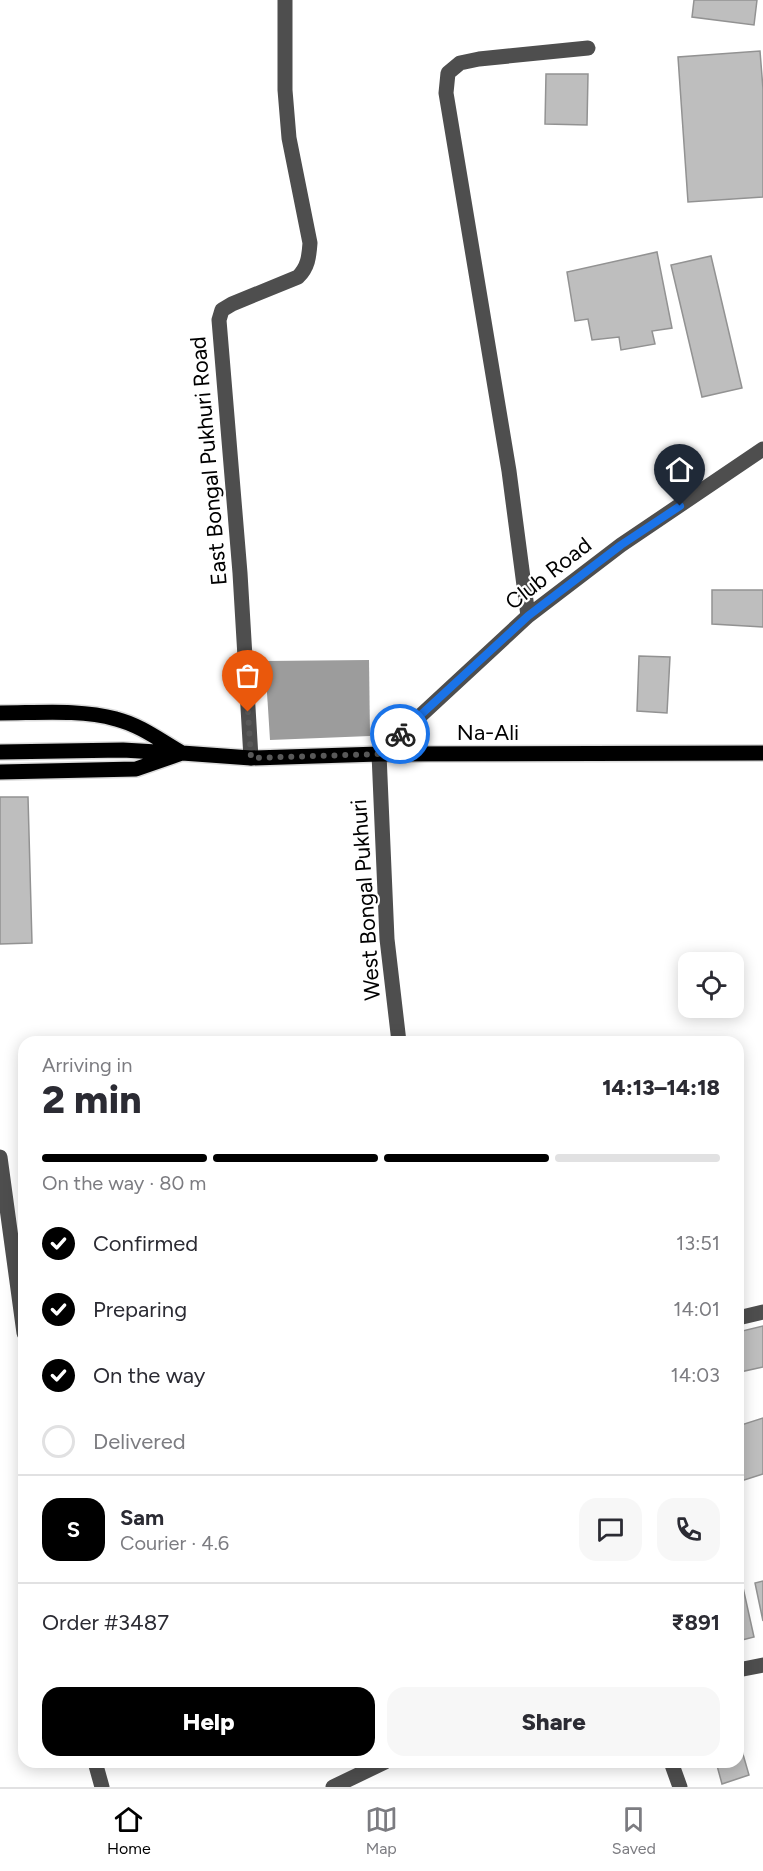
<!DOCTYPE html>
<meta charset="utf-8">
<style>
:root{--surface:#fff;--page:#f7f7f7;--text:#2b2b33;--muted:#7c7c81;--line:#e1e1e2;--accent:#000}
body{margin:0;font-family:Figtree,sans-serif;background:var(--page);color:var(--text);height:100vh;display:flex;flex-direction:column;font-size:22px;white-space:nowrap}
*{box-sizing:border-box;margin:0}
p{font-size:20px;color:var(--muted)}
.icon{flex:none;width:33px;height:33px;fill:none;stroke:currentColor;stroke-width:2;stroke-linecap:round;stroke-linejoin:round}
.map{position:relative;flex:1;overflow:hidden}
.panel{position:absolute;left:18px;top:1036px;width:726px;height:732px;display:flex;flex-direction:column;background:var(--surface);border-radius:18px;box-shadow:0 3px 15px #0003}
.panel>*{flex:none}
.fabs{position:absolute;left:678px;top:952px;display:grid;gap:12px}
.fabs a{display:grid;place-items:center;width:66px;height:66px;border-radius:12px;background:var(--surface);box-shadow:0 3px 15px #0003;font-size:30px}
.pin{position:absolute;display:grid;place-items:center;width:51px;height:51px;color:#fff;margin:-62px -26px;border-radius:50% 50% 50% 0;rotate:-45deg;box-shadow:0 0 6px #0007}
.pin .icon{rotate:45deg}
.courier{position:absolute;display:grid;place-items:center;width:60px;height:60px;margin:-30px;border:4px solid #1a73e8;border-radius:50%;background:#fff;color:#222;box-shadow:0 2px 8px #0007}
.head em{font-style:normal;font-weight:800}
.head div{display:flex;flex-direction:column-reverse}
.head{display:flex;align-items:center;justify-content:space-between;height:102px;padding:0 24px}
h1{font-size:39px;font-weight:800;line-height:45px}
.bar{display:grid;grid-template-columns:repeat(4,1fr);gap:9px 6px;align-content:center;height:72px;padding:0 24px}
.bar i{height:8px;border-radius:4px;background:var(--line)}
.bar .active{background:var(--accent)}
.bar p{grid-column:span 4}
.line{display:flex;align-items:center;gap:15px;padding:0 24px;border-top:2px solid var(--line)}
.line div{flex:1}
.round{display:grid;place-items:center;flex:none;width:63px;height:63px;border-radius:18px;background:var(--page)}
ol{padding:0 24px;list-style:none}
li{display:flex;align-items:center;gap:18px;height:66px}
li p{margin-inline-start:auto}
li .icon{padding:6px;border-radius:50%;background:var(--accent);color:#fff;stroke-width:4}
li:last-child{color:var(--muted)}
li i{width:33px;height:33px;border:3px solid var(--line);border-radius:50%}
.button{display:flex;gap:12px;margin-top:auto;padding:12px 24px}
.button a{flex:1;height:69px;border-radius:18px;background:var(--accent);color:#fff;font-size:24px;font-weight:800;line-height:69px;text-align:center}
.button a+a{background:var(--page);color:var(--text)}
.menu{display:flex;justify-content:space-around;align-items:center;height:84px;border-top:2px solid var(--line);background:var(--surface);font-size:16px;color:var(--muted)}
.menu a{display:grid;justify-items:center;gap:3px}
.menu .active{color:var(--accent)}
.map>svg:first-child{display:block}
.water{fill:#9c9c9c}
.building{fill:#bebebe;stroke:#929292;stroke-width:1.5}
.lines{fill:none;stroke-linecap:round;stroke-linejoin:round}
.major-casing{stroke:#dbdbdb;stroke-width:18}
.minor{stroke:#4e4e4e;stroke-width:15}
.major{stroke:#000;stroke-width:15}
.done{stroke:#595959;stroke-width:6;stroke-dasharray:0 10.8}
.route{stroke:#1a73e8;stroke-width:8}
.labels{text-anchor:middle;stroke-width:4.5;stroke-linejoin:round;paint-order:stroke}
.street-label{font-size:22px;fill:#000;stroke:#fff}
</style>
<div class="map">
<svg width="763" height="1787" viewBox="0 0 763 1787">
<rect width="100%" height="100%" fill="#fff"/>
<path class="water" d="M369,660L370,736L270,740L265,661Z"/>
<path class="building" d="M694,0H757L754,25L692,17Z
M760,51L763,89V197L688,202L678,57Z
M546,74H588L587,125L545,124Z
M657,252L672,328L652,331L655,344L621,350L619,337L592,340L588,319L575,321L567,272Z
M711,256L742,388L702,397L671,265Z
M712,590H763V627L712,624Z
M639,656L670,657L667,713L637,711Z
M0,797H28L32,943L0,944Z
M763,1326V1367L740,1372L738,1363V1332Z
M763,1418V1474L738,1482V1426Z
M738,1565L754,1637L738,1641Z
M763,1581V1621L755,1583Z
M738,1737L749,1775L722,1784L716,1762H738Z"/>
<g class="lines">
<g class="major-casing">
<path id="major" d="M0,713C38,713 80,709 116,719C140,725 161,741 182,753
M0,752L123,750L173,753
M0,772L136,769L182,753L251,758L379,754L763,753"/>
</g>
<path class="minor" d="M528,616L509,471L446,93L448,73L460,63L479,59L588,48
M251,758L240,573L219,320L222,310L232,304L298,277C308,267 309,257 310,243L289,138L285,90V0
M399,1042L387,939L379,754L528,616L621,545L763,449
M0,1157L24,1333
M738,1318L763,1312
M738,1670L763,1665
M95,1762L102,1787
M671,1762L680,1787
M333,1787L385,1762"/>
<use href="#major" class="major"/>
</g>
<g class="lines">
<path class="done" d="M248,712L251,758L379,754L400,734"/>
<path class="route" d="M400,734L528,616L621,545L680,506"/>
</g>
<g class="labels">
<g class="street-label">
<text transform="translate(208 461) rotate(-95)" y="8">East Bongal Pukhuri Road</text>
<text transform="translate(548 573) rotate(-38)" y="8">Club Road</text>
<text x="488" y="740">Na-Ali</text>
<text transform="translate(365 900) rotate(-94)" y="8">West Bongal Pukhuri</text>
</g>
</g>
</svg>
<div class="fabs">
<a><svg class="icon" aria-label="locate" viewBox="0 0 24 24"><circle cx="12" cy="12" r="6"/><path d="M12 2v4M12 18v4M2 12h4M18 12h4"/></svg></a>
</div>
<div class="pin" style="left:248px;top:712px;background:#ea580c"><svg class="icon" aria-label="bag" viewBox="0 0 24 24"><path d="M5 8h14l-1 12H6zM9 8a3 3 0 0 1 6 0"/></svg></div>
<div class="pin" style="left:680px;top:506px;background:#1f2937"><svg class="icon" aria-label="home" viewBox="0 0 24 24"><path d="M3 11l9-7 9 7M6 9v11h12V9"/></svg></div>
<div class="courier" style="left:400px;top:734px"><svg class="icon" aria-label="bike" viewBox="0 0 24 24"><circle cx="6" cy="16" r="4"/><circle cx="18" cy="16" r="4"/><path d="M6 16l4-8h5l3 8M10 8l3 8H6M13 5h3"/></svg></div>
<section class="panel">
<div class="head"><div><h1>2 min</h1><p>Arriving in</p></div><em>14:13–14:18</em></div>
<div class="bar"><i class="active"></i><i class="active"></i><i class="active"></i><i></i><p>On the way · 80 m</p></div>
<ol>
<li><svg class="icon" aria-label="check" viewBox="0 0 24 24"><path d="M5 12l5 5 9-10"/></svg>Confirmed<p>13:51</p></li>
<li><svg class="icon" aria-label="check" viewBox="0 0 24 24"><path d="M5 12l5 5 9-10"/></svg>Preparing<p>14:01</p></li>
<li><svg class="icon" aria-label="check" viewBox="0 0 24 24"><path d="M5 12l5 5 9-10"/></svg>On the way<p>14:03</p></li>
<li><i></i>Delivered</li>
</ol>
<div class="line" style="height:108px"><b class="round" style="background:var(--accent);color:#fff">S</b><div><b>Sam</b><p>Courier · 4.6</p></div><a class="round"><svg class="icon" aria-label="chat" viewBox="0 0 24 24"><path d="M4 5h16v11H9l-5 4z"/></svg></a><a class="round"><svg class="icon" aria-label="phone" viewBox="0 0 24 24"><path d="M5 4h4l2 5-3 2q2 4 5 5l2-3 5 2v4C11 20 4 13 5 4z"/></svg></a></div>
<div class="line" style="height:78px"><div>Order #3487</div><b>₹891</b></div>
<div class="button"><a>Help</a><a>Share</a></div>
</section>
</div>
<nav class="menu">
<a class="active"><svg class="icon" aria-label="home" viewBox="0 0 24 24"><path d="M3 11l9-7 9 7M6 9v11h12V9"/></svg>Home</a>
<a><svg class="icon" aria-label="map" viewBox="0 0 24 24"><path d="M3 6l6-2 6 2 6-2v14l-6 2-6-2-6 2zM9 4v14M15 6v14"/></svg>Map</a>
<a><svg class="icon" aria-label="saved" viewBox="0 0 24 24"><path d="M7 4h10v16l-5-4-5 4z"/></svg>Saved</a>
</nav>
